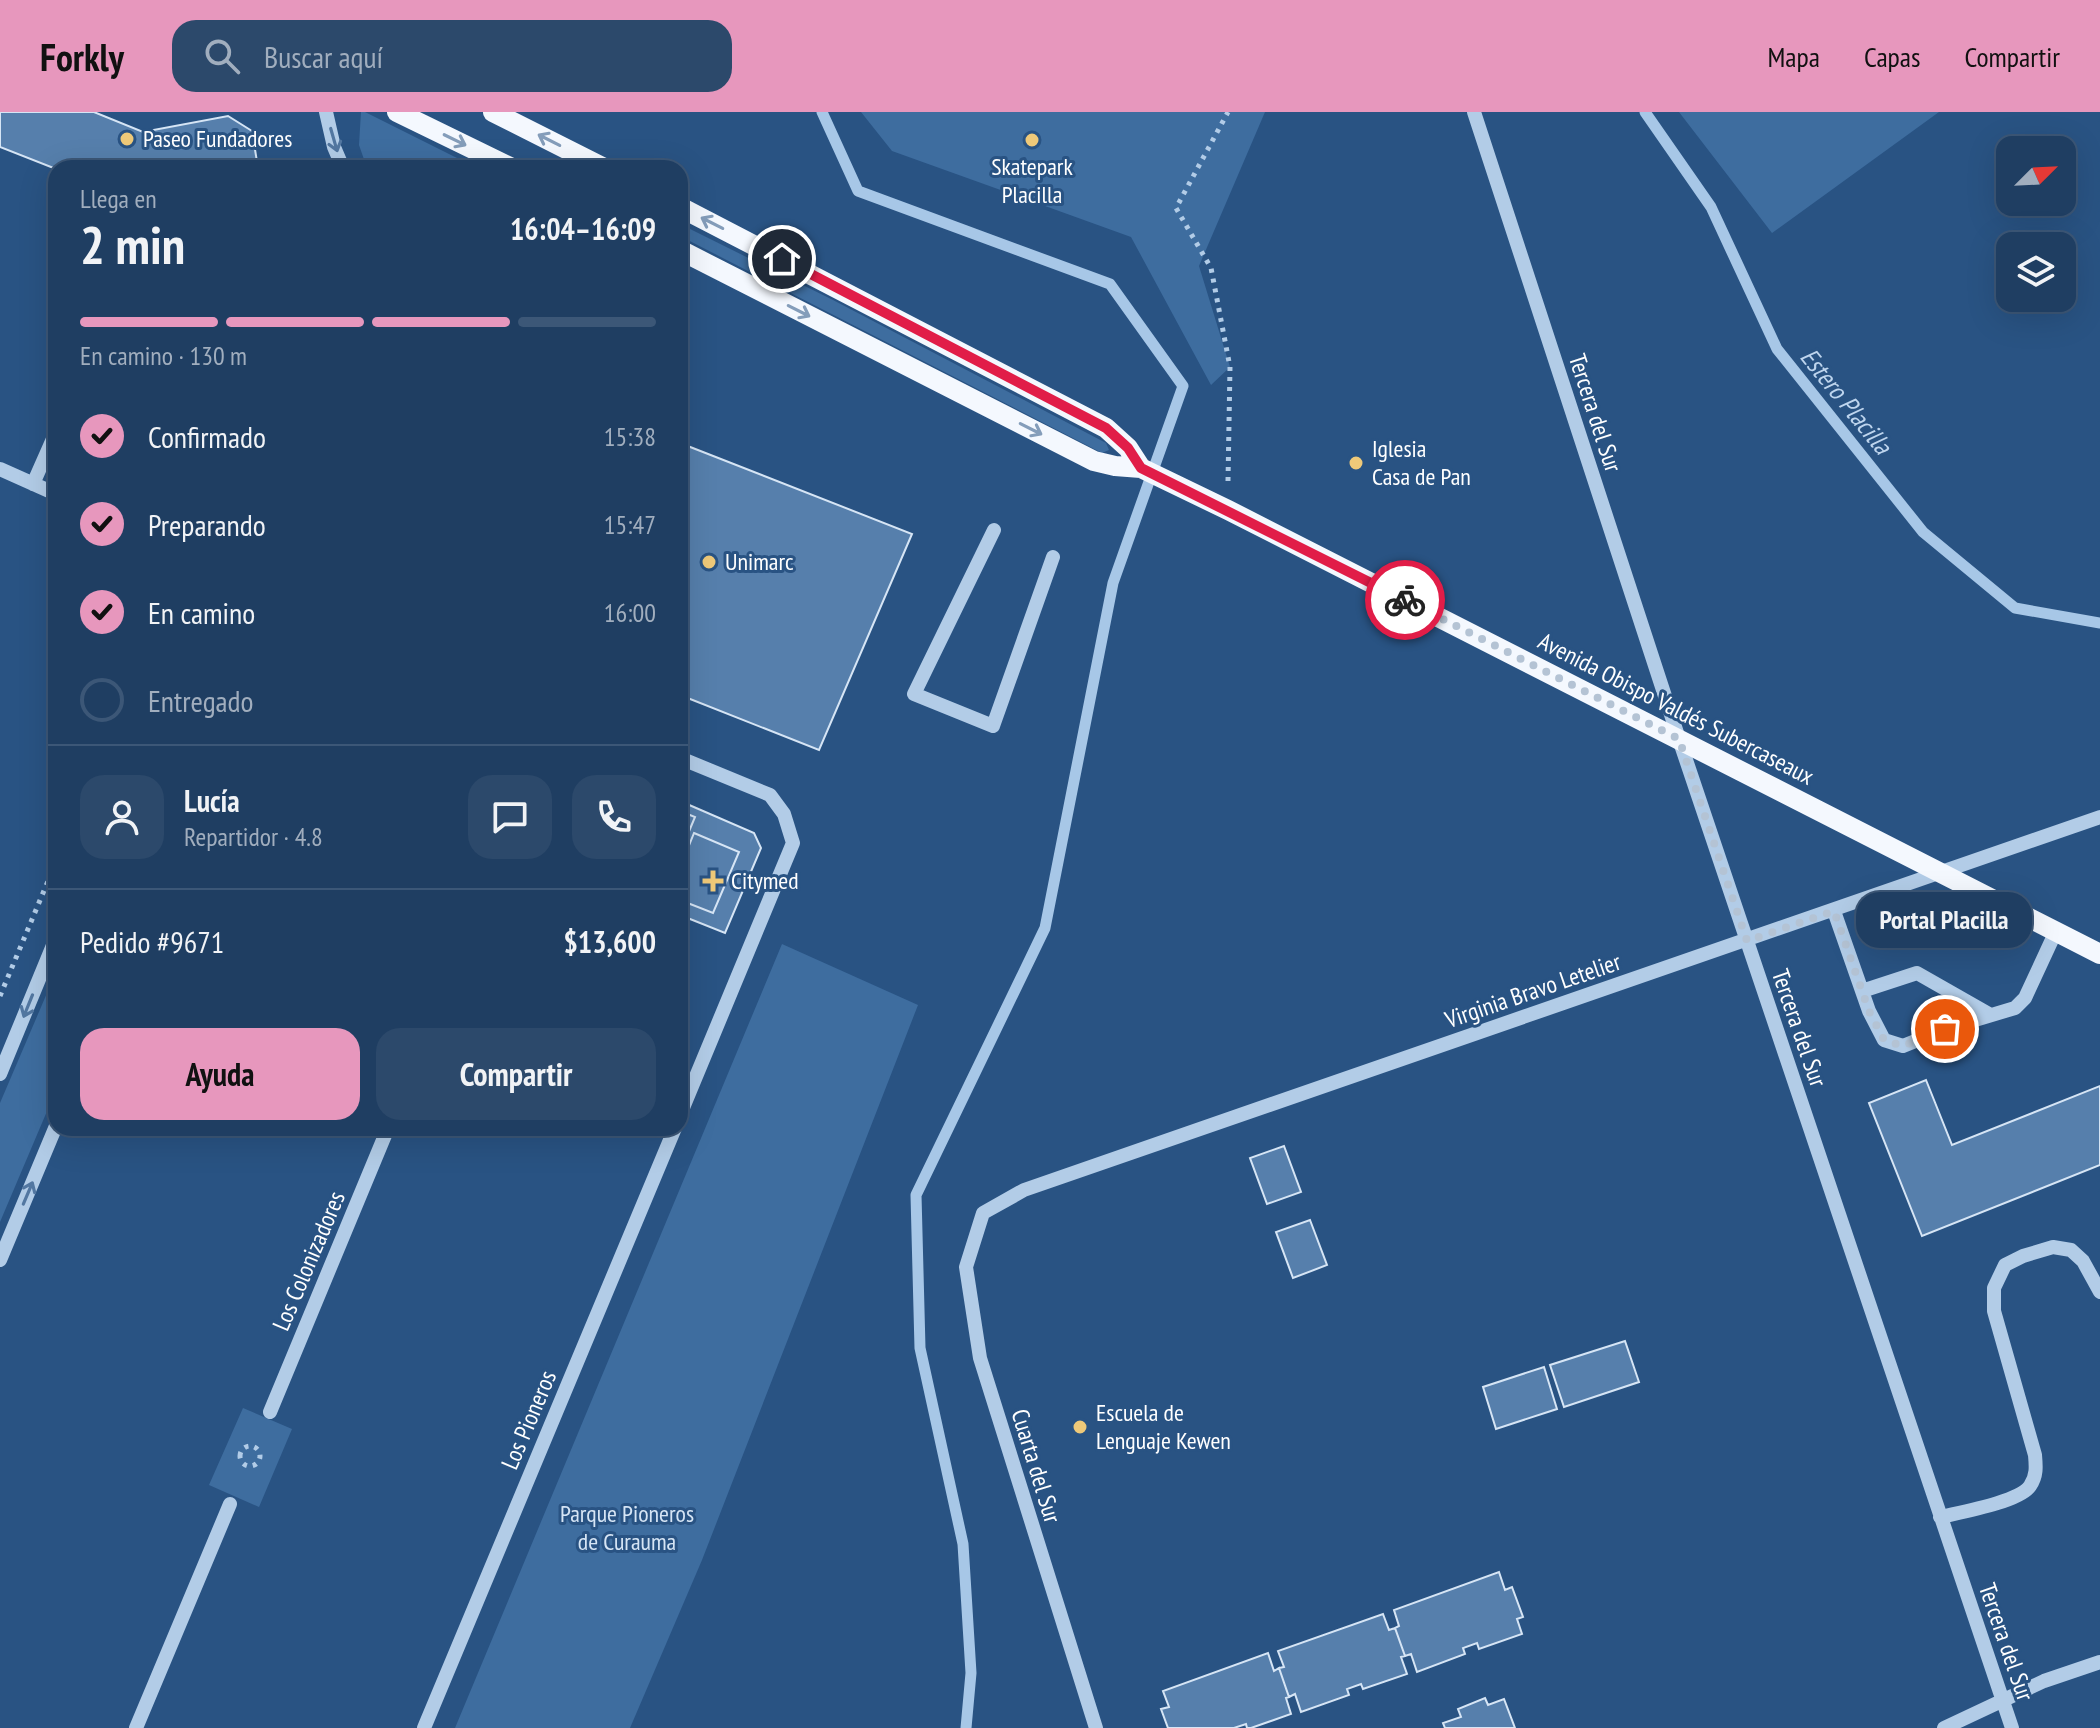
<!DOCTYPE html>
<html lang="es">
<meta charset="utf-8">
<style>
:root{--surface:#1f3e62;--page:#2c496b;--text:#f1f3f6;--muted:#a1aebe;--line:#3c5777;--accent:#e797bd}
body{margin:0;font-family:"PT Sans Narrow",sans-serif;background:var(--page);color:var(--text);height:100vh;display:flex;flex-direction:column;font-size:30px;white-space:nowrap}
*{box-sizing:border-box;margin:0}
p{font-size:26px;color:var(--muted)}
.icon{flex:none;width:44px;height:44px;fill:none;stroke:currentColor;stroke-width:2;stroke-linecap:round;stroke-linejoin:round}
.map{position:relative;flex:1;overflow:hidden}
.side{position:absolute;left:48px;top:48px;width:640px;height:976px;display:flex;flex-direction:column;background:var(--surface);border-radius:24px;box-shadow:0 8px 32px #0002,0 0 0 2px var(--line)}
.side>*{flex:none}
.needle{width:52px;rotate:66deg}
.fabs{position:absolute;left:1996px;top:24px;display:grid;gap:16px}
.fabs a{display:grid;place-items:center;width:80px;height:80px;border-radius:16px;background:var(--surface);box-shadow:0 8px 32px #0002,0 0 0 2px var(--line);font-size:40px}
.pin{position:absolute;display:grid;place-items:center;width:68px;height:68px;color:#fff;margin:-34px;border:4px solid #fff;border-radius:50%;box-shadow:0 2px 8px #0007}
.courier{position:absolute;display:grid;place-items:center;width:80px;height:80px;margin:-40px;border:6px solid #e11d48;border-radius:50%;background:#fff;color:#222;box-shadow:0 2px 10px #0007}
.bubble{position:absolute;height:56px;border-radius:24px;background:var(--surface);box-shadow:0 8px 32px #0002,0 0 0 2px var(--line);font-size:26px;font-weight:700;line-height:56px;text-align:center}
.head em{font-style:normal;font-weight:700}
.head div{display:flex;flex-direction:column-reverse}
.head{display:flex;align-items:center;justify-content:space-between;height:136px;padding:0 32px}
h1{font-size:52px;font-weight:700;line-height:60px}
.bar{display:grid;grid-template-columns:repeat(4,1fr);gap:12px 8px;align-content:center;height:96px;padding:0 32px}
.bar i{height:10px;border-radius:6px;background:var(--line)}
.bar .current{background:var(--accent)}
.bar p{grid-column:span 4}
.line{display:flex;align-items:center;gap:20px;padding:0 32px;border-top:2px solid var(--line)}
.line div{flex:1}
.round{display:grid;place-items:center;flex:none;width:84px;height:84px;border-radius:24px;background:var(--page)}
ol{padding:0 32px;list-style:none}
li{display:flex;align-items:center;gap:24px;height:88px}
li p{margin-inline-start:auto}
li .icon{padding:8px;border-radius:50%;background:var(--accent);color:#111;stroke-width:4}
li:last-child{color:var(--muted)}
li i{width:44px;height:44px;border:4px solid var(--line);border-radius:50%}
.primary-button{display:flex;gap:16px;margin-top:auto;padding:16px 32px}
.primary-button a{flex:1;height:92px;border-radius:24px;background:var(--accent);color:#111;font-size:32px;font-weight:700;line-height:92px;text-align:center}
.primary-button a+a{background:var(--page);color:var(--text)}
header{display:flex;align-items:center;gap:48px;box-sizing:border-box;height:112px;padding:0 40px;background:var(--accent);color:#111}
header strong{font-size:38px}
nav{display:flex;gap:44px;margin-inline-start:auto;font-size:28px}
.search{width:560px;height:72px;background:var(--page);display:flex;align-items:center;gap:20px;box-sizing:border-box;padding:0 28px;border-radius:24px;color:var(--muted);font-size:30px}
.map>svg:first-child{display:block}
.green{fill:#3e6d9f}
.lines{fill:none;stroke-linecap:round;stroke-linejoin:round}
.stream{stroke:#a7c7e7;stroke-width:11}
.building{fill:#567fac;stroke:#d6e5f5;stroke-width:2}
.path{stroke:#b2cce7;stroke-width:5;stroke-dasharray:4 6;stroke-linecap:butt}
.minor{stroke:#b2cce7;stroke-width:14}
.major{stroke:#f4f8fe;stroke-width:20}
.oneway{stroke:#5277a1}
.oneway2{stroke:#849dba}
.done{stroke:#b4c3d4;stroke-width:8;stroke-dasharray:0 14.4}
.route{stroke:#e11d48;stroke-width:10}
.poi-dot{fill:#eec979;stroke:#295383;stroke-width:3}
.labels{text-anchor:middle;stroke-width:6;stroke-linejoin:round;paint-order:stroke}
.poi-label{font-size:24px;fill:#fff;stroke:#295383;text-anchor:start}
.street-label{font-size:24px;fill:#fff;stroke:#295383}
.park-label{font-size:24px;fill:#d6e5f5;stroke:#295383}
.water-label{font-size:26px;font-style:italic;fill:#bed5ee;stroke:#295383}
</style>
<header>
<strong>Forkly</strong>
<div class="search"><svg class="icon" aria-label="search" viewBox="0 0 24 24"><circle cx="10" cy="10" r="6"/><path d="M15 15l6 6"/></svg>Buscar aquí</div>
<nav><a>Mapa</a><a>Capas</a><a>Compartir</a></nav>
</header>
<div class="map">
<svg width="2100" height="1616" viewBox="0 0 2100 1616">
<rect width="100%" height="100%" fill="#295383"/>
<path class="green" d="M361,0H365L477,56H367L359,33Z
M861,0H1265L1199,154L1230,255L1211,273L1131,125L892,39Z
M1679,0H1939L1772,121Z
M680,112L833,188L1106,331L1109,338L1102,341L680,124Z
M782,832L918,893L702,1448L630,1616H455Z
M56,860V978L0,1110V991Z
M243,1296L292,1317L259,1395L209,1373Z"/>
<g class="lines">
<path class="stream" d="M822,0L858,79L1110,172L1183,274L1113,471L1045,816L916,1083L920,1236L963,1432L971,1561L966,1616
M1645,0L1711,95L1777,237L1923,420L2015,496L2100,511"/>
</g>
<path class="building" d="M0,0H94L143,20L228,4L252,19L258,56L56,57L0,35Z
M680,331L912,422L819,638L680,583Z
M680,689L754,721L761,736L725,821L680,803Z
M680,699L695,705L680,741Z
M694,721L739,740L713,801L680,788V756Z
M1926,968L1952,1033L2100,974V1053L1922,1124L1869,991Z
M1284,1034L1301,1080L1267,1092L1250,1046Z
M1310,1108L1327,1153L1293,1166L1276,1120Z
M1625,1229L1639,1270L1564,1295L1550,1253Z
M1544,1255L1557,1297L1496,1317L1483,1275Z
M1499,1460L1505,1478L1512,1475L1523,1505L1517,1507L1522,1522L1479,1537L1477,1531L1463,1536L1465,1542L1417,1560L1411,1542L1405,1544L1395,1516L1399,1514L1394,1498Z
M1383,1502L1389,1518L1395,1516L1405,1544L1401,1545L1407,1562L1363,1577L1361,1572L1347,1577L1349,1583L1301,1600L1295,1582L1289,1585L1279,1556L1284,1555L1278,1539Z
M1268,1541L1274,1559L1279,1556L1289,1585L1286,1586L1291,1602L1251,1616H1247L1246,1612L1234,1616H1168L1161,1597L1169,1595L1163,1579Z
M1485,1586L1488,1593L1504,1587L1515,1616H1445L1443,1611L1461,1605L1458,1597Z"/>
<g class="lines">
<path class="path" d="M1228,369L1230,255L1211,156L1176,96L1228,0
M0,884L56,750
M240 1344a10 10 0 1 1 20 0a10 10 0 1 1-20 0Z"/>
<path class="minor" d="M326,0L334,35L343,56
M1474,0L1679,627L2012,1616
M0,357L56,382
M33,372L56,320
M994,418L914,582L993,614L1053,445
M680,646L770,683L784,702L793,731L680,1003
M1834,799L1869,899L1884,928L1903,934L1945,917L2015,896L2025,886L2056,819
M1862,879L1917,861L1989,902
M0,962L56,826
M0,1148L56,1014
M270,1300L388,1016
M1940,1405C1961,1400 2019,1390 2030,1374C2037,1364 2036,1354 2035,1343L1994,1199V1176L2005,1153L2023,1144L2053,1135L2071,1138L2083,1149L2100,1180
M136,1616L230,1392
M424,1616L675,1016
M1096,1616L980,1246L966,1155L983,1101L1024,1078L2100,705
M1944,1616L2044,1569L2100,1550"/>
<path class="major" d="M397,0L512,56
M493,0L604,56
M680,95L1106,316L1128,336L1141,356
M680,138L1094,349L1115,354L1141,356L1228,398L2100,842"/>
</g>
<defs><path id="oneway-shaft" d="M-6 0H5M1.5-3L5.5 0L1.5 3" fill="none" stroke-width="1.6" stroke-linecap="round" stroke-linejoin="round" transform="scale(2)"/></defs>
<g class="oneway">
<use href="#oneway-shaft" transform="translate(334 28) rotate(74)"/>
<use href="#oneway-shaft" transform="translate(28 894) rotate(112)"/>
<use href="#oneway-shaft" transform="translate(28 1081) rotate(-67)"/>
</g>
<g class="oneway2">
<use href="#oneway-shaft" transform="translate(455 28) rotate(26)"/>
<use href="#oneway-shaft" transform="translate(549 28) rotate(-153)"/>
<use href="#oneway-shaft" transform="translate(712 111) rotate(-153)"/>
<use href="#oneway-shaft" transform="translate(799 199) rotate(27)"/>
<use href="#oneway-shaft" transform="translate(1031 317) rotate(27)"/>
</g>
<g class="lines">
<path class="done" d="M1405,488L1679,627L1747,829L1834,799L1869,899L1884,928L1903,934L1945,917"/>
<path class="route" d="M782,147L1106,316L1128,336L1141,356L1405,488"/>
</g>
<g class="poi-dot">
<circle cx="127" cy="27" r="8"/>
<circle cx="1032" cy="28" r="8"/>
<circle cx="1356" cy="351" r="8"/>
<circle cx="709" cy="450" r="8"/>
<path d="M709 757h8v8h8v8h-8v8h-8v-8h-8v-8h8z"/>
<circle cx="1080" cy="1315" r="8"/>
</g>
<g class="labels">
<g class="poi-label">
<text x="143" y="35">Paseo Fundadores</text>
<text x="1032" y="63" text-anchor="middle">Skatepark<tspan x="1032" dy="28">Placilla</tspan></text>
<text x="1372" y="345">Iglesia<tspan x="1372" dy="28">Casa de Pan</tspan></text>
<text x="725" y="458">Unimarc</text>
<text x="731" y="777">Citymed</text>
<text x="1096" y="1309">Escuela de<tspan x="1096" dy="28">Lenguaje Kewen</tspan></text>
</g>
<g class="street-label">
<text transform="translate(1595 301) rotate(72)" y="8">Tercera del Sur</text>
<text transform="translate(1676 597) rotate(27)" y="8">Avenida Obispo Valdés Subercaseaux</text>
<text transform="translate(1533 879) rotate(-19)" y="8">Virginia Bravo Letelier</text>
<text transform="translate(1799 916) rotate(71)" y="8">Tercera del Sur</text>
<text transform="translate(309 1149) rotate(-67)" y="8">Los Colonizadores</text>
<text transform="translate(529 1308) rotate(-67)" y="8">Los Pioneros</text>
<text transform="translate(1036 1354) rotate(73)" y="8">Cuarta del Sur</text>
<text transform="translate(2006 1530) rotate(71)" y="8">Tercera del Sur</text>
</g>
<g class="park-label">
<text x="627" y="1410">Parque Pioneros<tspan x="627" dy="28">de Curauma</tspan></text>
</g>
<g class="water-label">
<text transform="translate(1846 289) rotate(51)" y="9">Estero Placilla</text>
</g>
</g>
</svg>
<div class="fabs">
<a><svg class="needle" viewBox="-14 -14 28 28"><path d="M0-13l5 13h-10z" fill="#e53935"/><path d="M0 13l5-13h-10z" fill="#a1aebe"/></svg></a>
<a><svg class="icon" aria-label="layers" viewBox="0 0 24 24"><path d="M12 4l9 5-9 5-9-5zM3 14l9 5 9-5"/></svg></a>
</div>
<div class="pin" style="left:1945px;top:917px;background:#ea580c"><svg class="icon" aria-label="bag" viewBox="0 0 24 24"><path d="M5 8h14l-1 12H6zM9 8a3 3 0 0 1 6 0"/></svg></div>
<div class="pin" style="left:782px;top:147px;background:#1f2937"><svg class="icon" aria-label="home" viewBox="0 0 24 24"><path d="M3 11l9-7 9 7M6 9v11h12V9"/></svg></div>
<div class="courier" style="left:1405px;top:488px"><svg class="icon" aria-label="bike" viewBox="0 0 24 24"><circle cx="6" cy="16" r="4"/><circle cx="18" cy="16" r="4"/><path d="M6 16l4-8h5l3 8M10 8l3 8H6M13 5h3"/></svg></div>
<div class="bubble" style="left:1856px;top:780px;width:176px">Portal Placilla</div>
<section class="side">
<div class="head"><div><h1>2 min</h1><p>Llega en</p></div><em>16:04–16:09</em></div>
<div class="bar"><i class="current"></i><i class="current"></i><i class="current"></i><i></i><p>En camino · 130 m</p></div>
<ol>
<li><svg class="icon" aria-label="check" viewBox="0 0 24 24"><path d="M5 12l5 5 9-10"/></svg>Confirmado<p>15:38</p></li>
<li><svg class="icon" aria-label="check" viewBox="0 0 24 24"><path d="M5 12l5 5 9-10"/></svg>Preparando<p>15:47</p></li>
<li><svg class="icon" aria-label="check" viewBox="0 0 24 24"><path d="M5 12l5 5 9-10"/></svg>En camino<p>16:00</p></li>
<li><i></i>Entregado</li>
</ol>
<div class="line" style="height:144px"><a class="round"><svg class="icon" aria-label="person" viewBox="0 0 24 24"><circle cx="12" cy="8" r="4"/><path d="M4 21q1-7 8-7t8 7"/></svg></a><div><b>Lucía</b><p>Repartidor · 4.8</p></div><a class="round"><svg class="icon" aria-label="chat" viewBox="0 0 24 24"><path d="M4 5h16v11H9l-5 4z"/></svg></a><a class="round"><svg class="icon" aria-label="phone" viewBox="0 0 24 24"><path d="M5 4h4l2 5-3 2q2 4 5 5l2-3 5 2v4C11 20 4 13 5 4z"/></svg></a></div>
<div class="line" style="height:104px"><div>Pedido #9671</div><b>$13,600</b></div>
<div class="primary-button"><a>Ayuda</a><a>Compartir</a></div>
</section>
</div>
